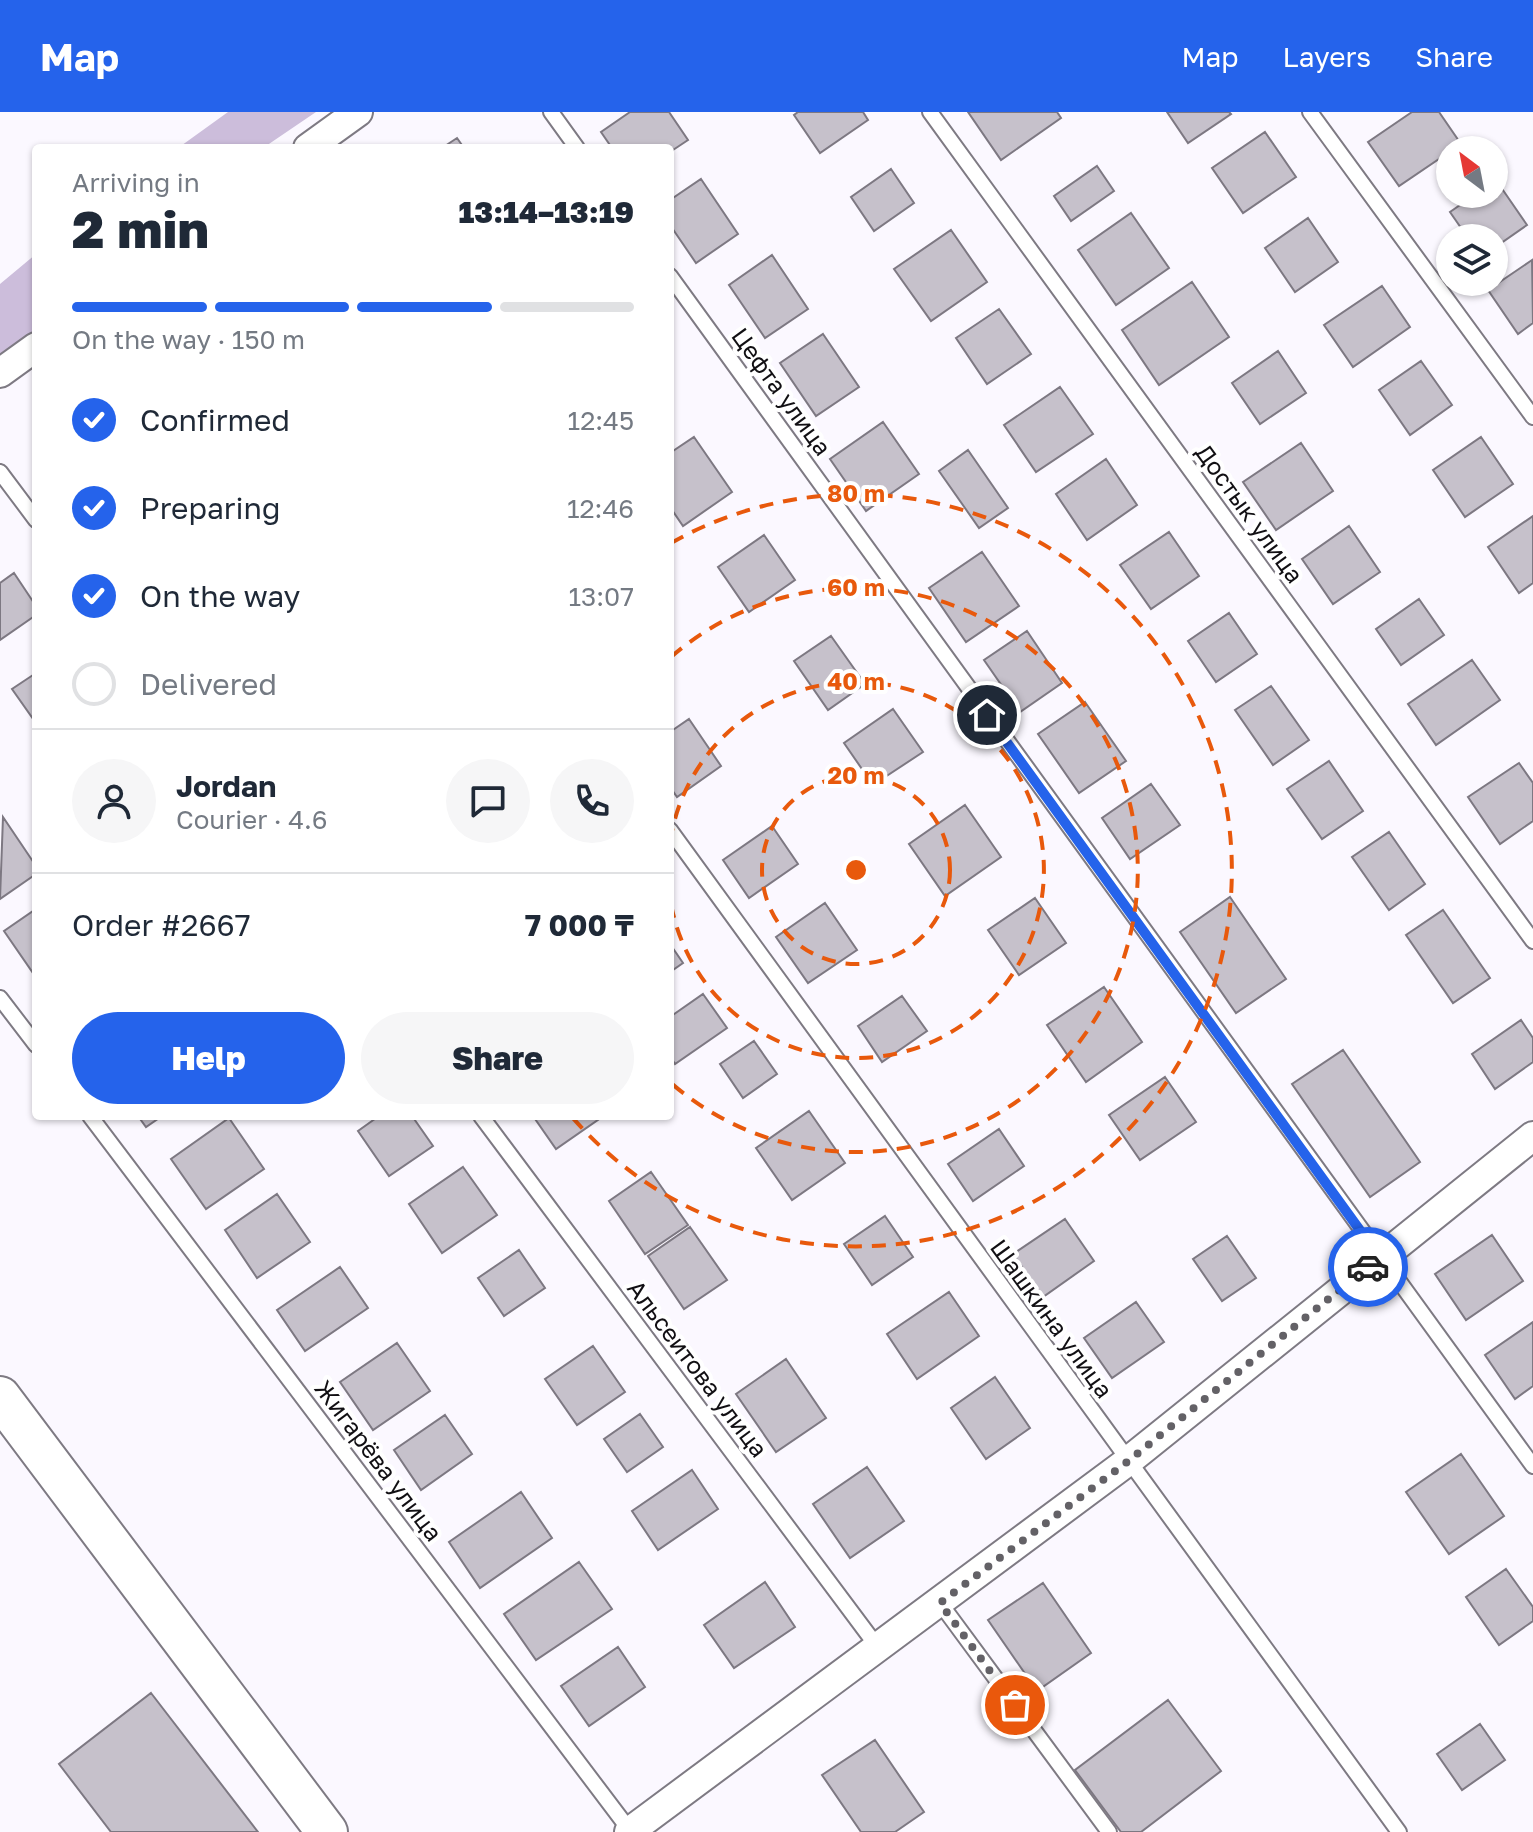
<!DOCTYPE html>
<meta charset="utf-8">
<style>
:root{--surface:#fff;--page:#f6f6f7;--text:#1f2937;--muted:#747a83;--line:#e0e1e3;--accent:#2563eb}
body{margin:0;font-family:"Golos Text",sans-serif;background:var(--page);color:var(--text);height:100vh;display:flex;flex-direction:column;font-size:30px;white-space:nowrap}
*{box-sizing:border-box;margin:0}
p{font-size:26px;color:var(--muted)}
.icon{flex:none;width:44px;height:44px;fill:none;stroke:currentColor;stroke-width:2;stroke-linecap:round;stroke-linejoin:round}
.map{position:relative;flex:1;overflow:hidden}
.side{position:absolute;left:32px;top:32px;width:642px;height:976px;display:flex;flex-direction:column;background:var(--surface);border-radius:8px;box-shadow:0 2px 6px #0004}
.side>*{flex:none}
.needle{width:52px;rotate:328deg}
.tools{position:absolute;left:1436px;top:24px;display:grid;gap:16px}
.tools a{display:grid;place-items:center;width:72px;height:72px;border-radius:50%;background:var(--surface);box-shadow:0 2px 6px #0004;font-size:40px}
.pin{position:absolute;display:grid;place-items:center;width:68px;height:68px;color:#fff;margin:-34px;border:4px solid #fff;border-radius:50%;box-shadow:0 2px 8px #0007}
.courier{position:absolute;display:grid;place-items:center;width:80px;height:80px;margin:-40px;border:6px solid #2563eb;border-radius:50%;background:#fff;color:#222;box-shadow:0 2px 10px #0007}
.summary em{font-style:normal;font-weight:800}
.summary div{display:flex;flex-direction:column-reverse}
.summary{display:flex;align-items:center;justify-content:space-between;height:136px;padding:0 40px}
h1{font-size:52px;font-weight:800;line-height:60px}
.bar{display:grid;grid-template-columns:repeat(4,1fr);gap:12px 8px;align-content:center;height:96px;padding:0 40px}
.bar i{height:10px;border-radius:6px;background:var(--line)}
.bar .selected{background:var(--accent)}
.bar p{grid-column:span 4}
.line{display:flex;align-items:center;gap:20px;padding:0 40px;border-top:2px solid var(--line)}
.line div{flex:1}
.round{display:grid;place-items:center;flex:none;width:84px;height:84px;border-radius:42px;background:var(--page)}
ol{padding:0 40px;list-style:none}
li{display:flex;align-items:center;gap:24px;height:88px}
li p{margin-inline-start:auto}
li .icon{padding:8px;border-radius:50%;background:var(--accent);color:#fff;stroke-width:4}
li:last-child{color:var(--muted)}
li i{width:44px;height:44px;border:4px solid var(--line);border-radius:50%}
.primary-button{display:flex;gap:16px;margin-top:auto;padding:16px 40px}
.primary-button a{flex:1;height:92px;border-radius:48px;background:var(--accent);color:#fff;font-size:32px;font-weight:800;line-height:92px;text-align:center}
.primary-button a+a{background:var(--page);color:var(--text)}
header{display:flex;align-items:center;gap:48px;box-sizing:border-box;height:112px;padding:0 40px;background:var(--accent);color:#fff}
header strong{font-size:38px}
nav{display:flex;gap:44px;margin-inline-start:auto;font-size:28px}
.map>svg:first-child{display:block}
.forest{fill:#ccbddb}
.building{fill:#c6c1cb;stroke:#7d7882;stroke-width:2}
.lines{fill:none;stroke-linecap:round;stroke-linejoin:round}
.lane-casing{stroke:#7e7a83;stroke-width:18}
.street-casing{stroke:#7e7a83;stroke-width:32}
.secondary-casing{stroke:#7e7a83;stroke-width:44}
.lane{stroke:#fff;stroke-width:14}
.street{stroke:#fff;stroke-width:28}
.secondary{stroke:#fff;stroke-width:40}
.done{stroke:#636166;stroke-width:8;stroke-dasharray:0 14.4}
.route{stroke:#2563eb;stroke-width:10}
.ring{fill:none;stroke:#e8590c;stroke-width:4;stroke-dasharray:14 10}
.labels{text-anchor:middle;stroke-width:8;stroke-linejoin:round;paint-order:stroke}
.street-label{font-size:24px;fill:#110f13;stroke:#fff}
.centre{fill:#e8590c;stroke:#fff;stroke-width:4}
.ring-label{font-size:24px;text-anchor:middle;font-weight:bold;fill:#e8590c;stroke:#fff;stroke-width:8;stroke-linejoin:round;paint-order:stroke}
</style>
<header>
<strong>Map</strong>
<nav><a>Map</a><a>Layers</a><a>Share</a></nav>
</header>
<div class="map">
<svg width="1533" height="1720" viewBox="0 0 1533 1720">
<rect width="100%" height="100%" fill="#fbf8ff"/>
<path class="forest" d="M228,0H316L263,36H178Z
M36,142V218L0,249V172Z"/>
<path class="building" d="M630,0H669L688,28L670,40V36H612L601,20Z
M798,0H863L868,8L820,41L794,3Z
M968,0H1057L1061,6L1001,48Z
M1167,0H1229L1231,2L1188,31Z
M1412,0H1439L1461,32L1399,74L1368,30Z
M1265,20L1296,65L1243,101L1212,56Z
M457,26L464,36H442Z
M1097,54L1114,79L1071,109L1054,84Z
M891,57L914,91L874,119L851,85Z
M701,67L738,122L696,151L670,113V88Z
M1496,68L1527,113L1494,136V126H1468L1450,100L1476,82H1494Z
M1131,101L1169,156L1116,193L1078,138Z
M1308,106L1338,150L1295,180L1265,136Z
M951,118L987,170L931,209L894,157Z
M772,143L808,197L765,226L729,173Z
M1532,148L1533,211L1518,222L1488,178Z
M1192,170L1229,225L1159,273L1122,218Z
M1382,174L1410,215L1353,255L1324,213Z
M999,197L1031,242L987,272L956,226Z
M823,222L859,275L816,304L780,251Z
M1278,239L1306,281L1260,312L1232,271Z
M1421,249L1452,293L1410,323L1379,278Z
M1060,275L1093,322L1036,360L1004,313Z
M883,310L919,362L866,399L830,347Z
M694,325L732,380L683,414L670,395V341Z
M1481,325L1513,372L1465,405L1433,358Z
M1301,331L1333,379L1276,418L1243,370Z
M968,338L1008,396L979,416L939,359Z
M1106,347L1137,393L1087,428L1056,382Z
M1533,404V471L1519,481L1488,435Z
M1349,414L1380,460L1333,492L1302,447Z
M1169,420L1199,464L1151,497L1120,453Z
M764,423L795,468L749,500L718,455Z
M982,440L1019,494L966,530L929,476Z
M14,461L36,494V503L0,528V471Z
M1419,487L1444,523L1401,553L1376,517Z
M1229,501L1257,542L1216,570L1188,529Z
M1027,519L1062,571L1020,600L984,548Z
M831,524L865,572L828,598L794,549Z
M1472,548L1500,588L1436,633L1408,592Z
M36,561V611L12,577Z
M1271,574L1309,628L1273,653L1235,598Z
M1085,590L1126,649L1079,681L1038,622Z
M893,597L923,640L873,673L844,631Z
M689,607L721,654L677,685L670,675V620Z
M1329,649L1363,699L1322,727L1287,677Z
M1519,651L1533,671V709L1500,732L1468,685Z
M1151,672L1180,713L1130,747L1102,706Z
M965,693L1001,745L945,784L909,732Z
M3,705L36,754V762L0,787Z
M772,714L798,752L749,786L723,748Z
M1389,720L1425,772L1389,798L1352,745Z
M1230,785L1286,867L1236,901L1180,820Z
M1035,786L1066,831L1019,863L988,818Z
M825,791L857,838L808,871L776,825Z
M36,797V859L33,861L4,819Z
M1443,798L1490,866L1453,891L1406,823Z
M670,832L683,851L670,860Z
M1104,875L1142,930L1086,970L1047,913Z
M703,882L727,916L675,952L670,944V905Z
M902,884L927,919L882,950L858,914Z
M1521,908L1533,926V950L1495,977L1472,942Z
M754,929L777,962L743,986L720,952Z
M1343,938L1420,1050L1370,1085L1292,972Z
M1165,965L1196,1010L1140,1048L1109,1003Z
M809,999L845,1051L792,1088L756,1036Z
M138,1004H162L146,1015Z
M379,1004H412L433,1034L389,1064L358,1019Z
M533,1004H601L602,1005L556,1037Z
M229,1006L264,1057L206,1097L171,1047Z
M999,1017L1024,1054L973,1089L948,1052Z
M463,1055L497,1103L442,1141L409,1092Z
M651,1060L688,1113L645,1142L609,1089Z
M277,1082L310,1130L257,1166L225,1118Z
M885,1104L913,1145L872,1173L844,1132Z
M1065,1107L1094,1149L1043,1185L1013,1142Z
M690,1115L727,1168L684,1197L648,1144Z
M1492,1123L1523,1169L1466,1208L1435,1162Z
M1227,1124L1256,1166L1222,1189L1193,1147Z
M519,1138L545,1176L504,1204L478,1166Z
M340,1155L368,1196L305,1239L277,1198Z
M949,1180L979,1224L917,1267L887,1222Z
M1136,1190L1164,1230L1112,1266L1084,1226Z
M1533,1210V1274L1515,1287L1485,1243Z
M397,1231L430,1279L373,1318L340,1270Z
M593,1234L625,1280L577,1313L545,1267Z
M786,1247L826,1306L776,1340L736,1282Z
M995,1265L1030,1316L986,1347L951,1296Z
M640,1302L663,1335L627,1360L604,1327Z
M445,1303L472,1342L421,1378L394,1338Z
M1461,1342L1504,1404L1449,1442L1406,1380Z
M867,1355L904,1409L850,1446L813,1392Z
M692,1358L718,1397L658,1438L632,1399Z
M521,1380L552,1426L480,1476L449,1430Z
M579,1450L612,1497L536,1548L504,1502Z
M1506,1457L1533,1495V1509L1499,1533L1466,1485Z
M765,1470L795,1515L734,1556L704,1513Z
M1043,1471L1091,1541L1037,1579L988,1508Z
M618,1535L645,1575L589,1614L561,1574Z
M151,1581L258,1720H111L59,1652Z
M1168,1588L1221,1659L1141,1720H1121L1075,1658Z
M1480,1612L1505,1648L1462,1678L1437,1642Z
M875,1628L924,1700L895,1720H861L822,1663Z"/>
<g class="lines">
<g class="lane-casing">
<path id="lane" d="M551,0L577,36
M930,0L1533,829
M1310,0L1533,305
M670,164L1533,1354
M0,360L36,408
M670,718L1399,1720
M0,886L36,933
M90,1004L631,1720
M481,1004L879,1537
M940,1491L1109,1720"/>
</g>
<g class="street-casing">
<path id="street" d="M308,36L358,0
M0,261L36,235
M629,1720L1127,1350L1533,1024"/>
</g>
<g class="secondary-casing">
<path id="secondary" d="M0,1285L327,1720"/>
</g>
<use href="#lane" class="lane"/>
<use href="#street" class="street"/>
<use href="#secondary" class="secondary"/>
</g>
<g class="lines">
<path class="done" d="M1015,1593L940,1491L1127,1350L1368,1155"/>
<path class="route" d="M987,603L1380,1146L1368,1155"/>
</g>
<g class="ring">
<circle cx="856" cy="758" r="94"/>
<path d="M670 730A188 188 0 1 1 670 786"/>
<path d="M671 545A282 282 0 1 1 671 971"/>
<path d="M671 431A376 376 0 1 1 572 1005"/>
</g>
<g class="labels">
<g class="street-label">
<text transform="translate(781 280) rotate(54)" y="8">Цефта улица</text>
<text transform="translate(1249 402) rotate(54)" y="8">Достык улица</text>
<text transform="translate(1051 1207) rotate(54)" y="8">Шашкина улица</text>
<text transform="translate(697 1257) rotate(53)" y="8">Альсеитова улица</text>
<text transform="translate(378 1349) rotate(53)" y="8">Жигарёва улица</text>
</g>
</g>
<circle cx="856" cy="758" r="12" class="centre"/>
<g class="ring-label">
<text x="856" y="390">80 m</text>
<text x="856" y="484">60 m</text>
<text x="856" y="578">40 m</text>
<text x="856" y="672">20 m</text>
</g>
</svg>
<div class="tools">
<a><svg class="needle" viewBox="-14 -14 28 28"><path d="M0-13l5 13h-10z" fill="#e53935"/><path d="M0 13l5-13h-10z" fill="#747a83"/></svg></a>
<a><svg class="icon" aria-label="layers" viewBox="0 0 24 24"><path d="M12 4l9 5-9 5-9-5zM3 14l9 5 9-5"/></svg></a>
</div>
<div class="pin" style="left:1015px;top:1593px;background:#ea580c"><svg class="icon" aria-label="bag" viewBox="0 0 24 24"><path d="M5 8h14l-1 12H6zM9 8a3 3 0 0 1 6 0"/></svg></div>
<div class="pin" style="left:987px;top:603px;background:#1f2937"><svg class="icon" aria-label="home" viewBox="0 0 24 24"><path d="M3 11l9-7 9 7M6 9v11h12V9"/></svg></div>
<div class="courier" style="left:1368px;top:1155px"><svg class="icon" aria-label="car" viewBox="0 0 24 24"><path d="M5 17H2v-5l4-1 3-4h7l3 4 3 1v5h-3M9 17h6M6 11h13"/><circle cx="7" cy="17" r="2"/><circle cx="17" cy="17" r="2"/></svg></div>
<section class="side">
<div class="summary"><div><h1>2 min</h1><p>Arriving in</p></div><em>13:14–13:19</em></div>
<div class="bar"><i class="selected"></i><i class="selected"></i><i class="selected"></i><i></i><p>On the way · 150 m</p></div>
<ol>
<li><svg class="icon" aria-label="check" viewBox="0 0 24 24"><path d="M5 12l5 5 9-10"/></svg>Confirmed<p>12:45</p></li>
<li><svg class="icon" aria-label="check" viewBox="0 0 24 24"><path d="M5 12l5 5 9-10"/></svg>Preparing<p>12:46</p></li>
<li><svg class="icon" aria-label="check" viewBox="0 0 24 24"><path d="M5 12l5 5 9-10"/></svg>On the way<p>13:07</p></li>
<li><i></i>Delivered</li>
</ol>
<div class="line" style="height:144px"><a class="round"><svg class="icon" aria-label="person" viewBox="0 0 24 24"><circle cx="12" cy="8" r="4"/><path d="M4 21q1-7 8-7t8 7"/></svg></a><div><b>Jordan</b><p>Courier · 4.6</p></div><a class="round"><svg class="icon" aria-label="chat" viewBox="0 0 24 24"><path d="M4 5h16v11H9l-5 4z"/></svg></a><a class="round"><svg class="icon" aria-label="phone" viewBox="0 0 24 24"><path d="M5 4h4l2 5-3 2q2 4 5 5l2-3 5 2v4C11 20 4 13 5 4z"/></svg></a></div>
<div class="line" style="height:104px"><div>Order #2667</div><b>7 000 ₸</b></div>
<div class="primary-button"><a>Help</a><a>Share</a></div>
</section>
</div>
